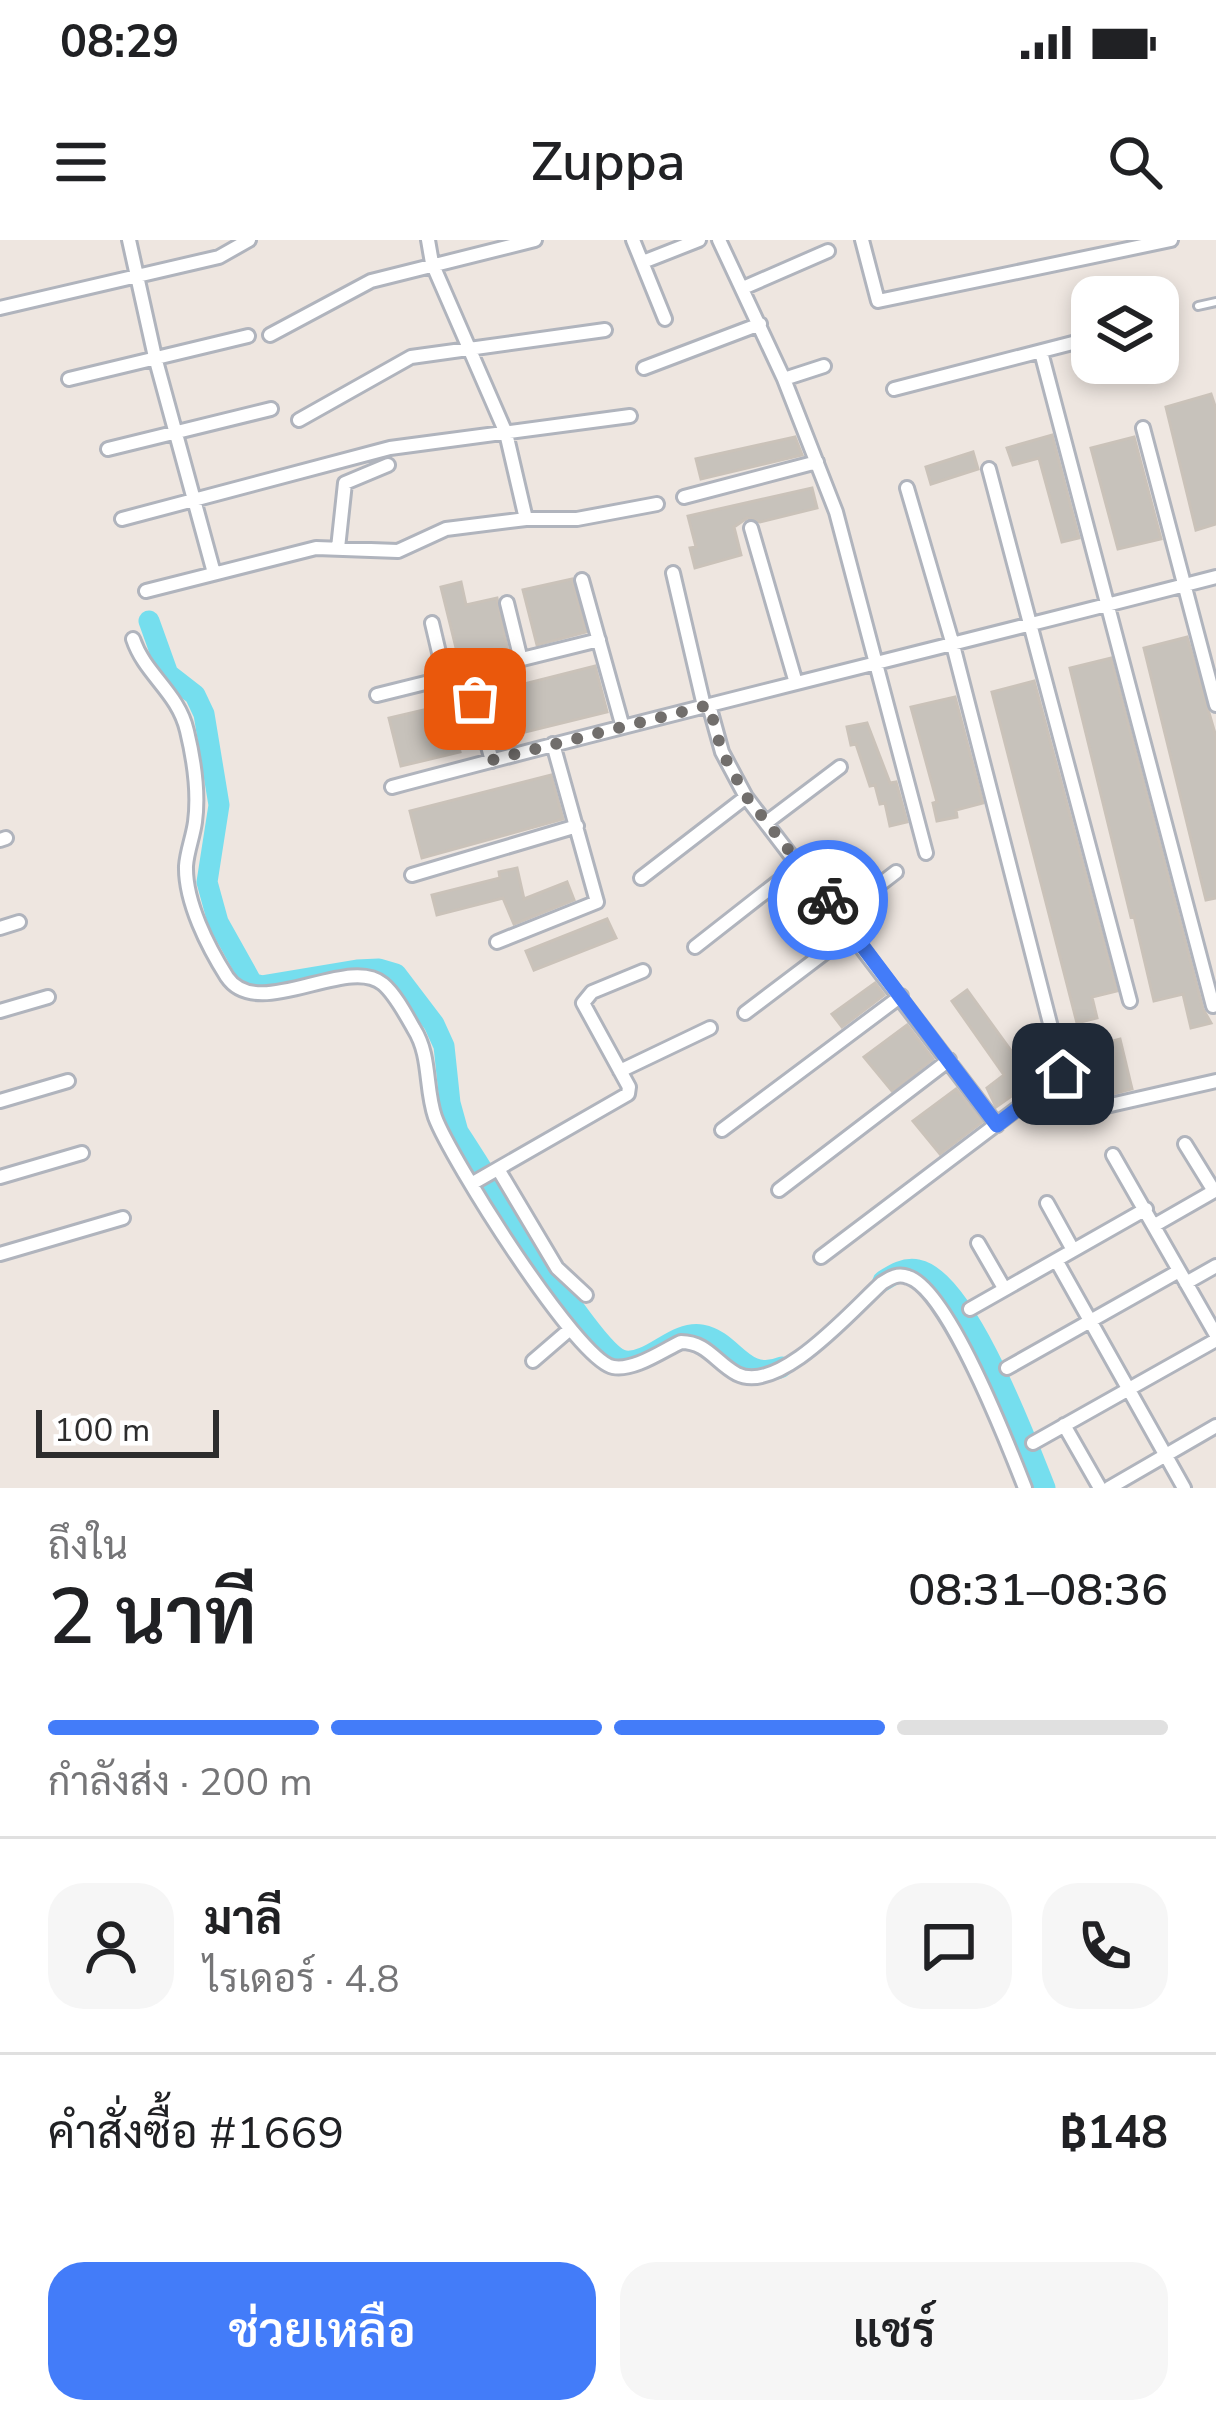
<!DOCTYPE html>
<html lang="th">
<meta charset="utf-8">
<style>
:root{--surface:#fff;--page:#f6f6f6;--text:#202124;--muted:#757577;--line:#e0e0e0;--accent:#437cf9}
body{margin:0;font-family:"Nunito Sans",Sarabun,sans-serif;background:var(--page);color:var(--text);height:100vh;display:flex;flex-direction:column;font-size:45px;white-space:nowrap}
*{box-sizing:border-box;margin:0}
p{font-size:39px;color:var(--muted)}
.icon{flex:none;width:66px;height:66px;fill:none;stroke:currentColor;stroke-width:2;stroke-linecap:round;stroke-linejoin:round}
.map{position:relative;height:1248px;overflow:hidden}
.sheet{display:flex;flex-direction:column;background:var(--surface);flex:1}
.sheet>*{flex:none}
.buttons{position:absolute;left:1071px;top:36px;display:grid;gap:24px}
.buttons a{display:grid;place-items:center;width:108px;height:108px;border-radius:24px;background:var(--surface);box-shadow:0 6px 18px #0003;font-size:60px}
.scale{position:absolute;left:36px;bottom:30px;width:183px;box-sizing:border-box;padding-left:12px;border:6px solid #2d2d2d;border-top:0;font-size:33px;line-height:42px;white-space:nowrap;color:#2d2d2d;-webkit-text-stroke:9px #fff;paint-order:stroke}
.pin{position:absolute;display:grid;place-items:center;width:102px;height:102px;color:#fff;margin:-51px;border-radius:24px;box-shadow:0 6px 18px #0006}
.courier{position:absolute;display:grid;place-items:center;width:120px;height:120px;margin:-60px;border:9px solid #437cf9;border-radius:50%;background:#fff;color:#222;box-shadow:0 3px 15px #0007}
.overview em{font-style:normal;font-weight:600}
.overview div{display:flex;flex-direction:column-reverse}
.overview{display:flex;align-items:center;justify-content:space-between;height:204px;padding:0 48px}
h1{font-size:78px;font-weight:600;line-height:90px}
.bar{display:grid;grid-template-columns:repeat(4,1fr);gap:18px 12px;align-content:center;height:144px;padding:0 48px}
.bar i{height:15px;border-radius:9px;background:var(--line)}
.bar .current{background:var(--accent)}
.bar p{grid-column:span 4}
.line{display:flex;align-items:center;gap:30px;padding:0 48px;border-top:3px solid var(--line)}
.line div{flex:1}
.round{display:grid;place-items:center;flex:none;width:126px;height:126px;border-radius:36px;background:var(--page)}
.button{display:flex;gap:24px;margin-top:auto;padding:24px 48px}
.button a{flex:1;height:138px;border-radius:36px;background:var(--accent);color:#fff;font-size:48px;font-weight:600;line-height:138px;text-align:center}
.button a+a{background:var(--page);color:var(--text)}
.status{display:flex;justify-content:space-between;align-items:center;height:84px;padding:0 60px;background:var(--surface);direction:ltr}
.status svg{height:33px;fill:currentColor}
header{display:flex;justify-content:space-between;align-items:center;height:156px;padding:0 48px;background:var(--surface);font-size:54px;font-weight:600}
.map>svg:first-child{display:block}
.lines{fill:none;stroke-linecap:round;stroke-linejoin:round}
.river{stroke:#75deee;stroke-width:21}
.building{fill:#c7c2bb;stroke:#cac2b9;stroke-width:3}
.lane-casing{stroke:#b0b4bd;stroke-width:12}
.street-casing{stroke:#b0b4bd;stroke-width:18}
.lane{stroke:#fff;stroke-width:6}
.street{stroke:#fff;stroke-width:12}
.done{stroke:#716e6c;stroke-width:12;stroke-dasharray:0 21.6}
.route{stroke:#437cf9;stroke-width:15}
</style>
<div class="status"><b>08:29</b><svg viewBox="0 0 49 12"><path d="M0 12V9h3v3zM5 12V6h3v6zM10 12V3h3v9zM15 12V0h3v12zM26 1h20v11H26zM47 4h2v5h-2z"/></svg></div>
<header><svg class="icon" aria-label="menu" viewBox="0 0 24 24"><path d="M4 6h16M4 12h16M4 18h16"/></svg>Zuppa<svg class="icon" aria-label="search" viewBox="0 0 24 24"><circle cx="10" cy="10" r="6"/><path d="M15 15l6 6"/></svg></header>
<div class="map">
<svg width="1216" height="1248" viewBox="0 0 1216 1248">
<rect width="100%" height="100%" fill="#eee6e0"/>
<g class="lines">
<path class="river" d="M149,381L168,434L195,455L204,474L219,565L207,642L218,682L252,743L261,746L357,730L379,729L396,734L434,784L444,806L450,863L458,892C482,927 595,1117 625,1121C651,1124 674,1090 702,1095C734,1101 743,1143 782,1127
M883,1041C894,1034 905,1027 918,1030C966,1039 1027,1203 1045,1248"/>
</g>
<path class="building" d="M1211,154L1216,169V284L1196,290L1166,167Z
M1052,195L1079,298L1062,302L1039,218L1013,225L1007,208Z
M795,197L802,215L701,239L696,219Z
M1134,197L1161,299L1118,309L1091,208Z
M973,212L978,229L931,244L926,227Z
M812,248L817,268L760,282L747,278L734,287L741,315L695,328L690,308L696,307L688,276Z
M572,339L586,392L537,405L523,350Z
M461,342L466,365L497,358L508,412L460,424L441,347Z
M1187,397L1216,497V658L1206,660L1144,408Z
M1111,418L1203,769L1211,783L1191,788L1183,754L1154,761L1134,676L1131,677L1070,428Z
M595,426L607,472L505,497L496,451Z
M1034,441L1117,751L1092,757L1097,778L1077,783L992,452Z
M955,457L983,563L956,570L957,577L937,581L933,563L937,562L911,467Z
M449,464L460,512L401,526L389,478Z
M867,483L890,543L896,542L907,582L890,586L885,563L880,564L875,545L870,546L856,504L851,505L847,487Z
M551,535L563,579L422,618L410,571Z
M517,628L524,659L567,642L574,660L514,684L503,658L437,675L432,655L500,638L499,632Z
M607,679L616,698L534,730L526,711Z
M875,743L884,755L842,787L832,774Z
M967,750L1033,841L996,867L987,848L1004,835L952,761Z
M907,785L933,819L892,851L864,817Z
M1120,799L1132,849L1112,854L1101,804Z
M956,849L982,882L940,914L913,881Z"/>
<g class="lines">
<g class="lane-casing">
<path id="lane" d="M1198,66L1216,62"/>
</g>
<g class="street-casing">
<path id="street" d="M129,0L155,117L214,333
M428,0L432,23L506,193L526,279
M633,0L665,79
M719,0L784,139L836,272L926,613
M862,0L878,61L1171,0
M643,22L699,0
M743,48L828,11
M0,68L219,17L249,0
M270,95L371,41L535,0
M1041,112L1213,766
M644,128L760,84
M69,139L248,96
M784,139L824,126
M894,149L1092,98
M299,180L411,117L605,90
M1143,188L1216,465
M108,209L271,169
M989,229L1130,761
M907,248L953,405L1063,834L1075,868L1084,871L1216,841
M684,257L817,222
M122,279L390,208L630,176
M751,288L796,443
M338,308L345,243L388,225
M673,333L704,466
M582,340L622,484
M146,351L316,308L398,311L446,289L526,279H577L657,264
M507,363L521,420
M432,383L445,438
M133,399C145,435 178,452 187,491C194,520 199,552 195,582C193,597 187,611 186,626C185,662 208,707 227,737C258,783 348,714 383,744C395,754 406,775 414,789C431,816 425,848 435,877C450,918 577,1120 613,1127C634,1131 662,1111 681,1102C707,1102 716,1123 737,1134C779,1155 852,1070 882,1043C890,1038 897,1033 908,1037C948,1049 1009,1207 1025,1248
M377,455L599,400
M475,459L492,521
M709,465L722,512L746,557L997,885
M392,547C666,474 941,408 1216,337
M767,582L840,527
M0,600L6,598
M412,635L577,586
M641,638L746,557
M839,676L896,632
M0,688L19,682
M497,702L597,662L553,504
M695,707L801,624
M0,771L48,757
M745,773L852,692
M620,831L710,788
M0,861L68,841
M722,890L901,756
M1185,904L1214,951
M1113,915L1216,1095
M498,929L557,1028L586,1055
M0,937L82,913
M473,943L628,854L629,847L583,763L592,752L643,731
M779,950L949,820
M1047,963L1073,1010
M1155,985L1216,950
M978,1003L1004,1048
M0,1014L123,978
M821,1017L1063,834
M1056,1020L1184,1248
M1186,1043L1216,1026
M970,1069L1146,969
M533,1121L569,1090
M1007,1128L1179,1031
M1064,1185L1100,1248
M1033,1203L1216,1100
M1109,1248L1216,1186"/>
</g>
<use href="#lane" class="lane"/>
<use href="#street" class="street"/>
</g>
<g class="lines">
<path class="done" d="M475,459L492,520L709,465L722,512L746,556L828,660"/>
<path class="route" d="M828,660L997,885L1063,834"/>
</g>
</svg>
<div class="buttons">
<a><svg class="icon" aria-label="layers" viewBox="0 0 24 24"><path d="M12 4l9 5-9 5-9-5zM3 14l9 5 9-5"/></svg></a>
</div>
<div class="scale">100 m</div>
<div class="pin" style="left:475px;top:459px;background:#ea580c"><svg class="icon" aria-label="bag" viewBox="0 0 24 24"><path d="M5 8h14l-1 12H6zM9 8a3 3 0 0 1 6 0"/></svg></div>
<div class="pin" style="left:1063px;top:834px;background:#1f2937"><svg class="icon" aria-label="home" viewBox="0 0 24 24"><path d="M3 11l9-7 9 7M6 9v11h12V9"/></svg></div>
<div class="courier" style="left:828px;top:660px"><svg class="icon" aria-label="bike" viewBox="0 0 24 24"><circle cx="6" cy="16" r="4"/><circle cx="18" cy="16" r="4"/><path d="M6 16l4-8h5l3 8M10 8l3 8H6M13 5h3"/></svg></div>
</div>
<section class="sheet">
<div class="overview"><div><h1>2 นาที</h1><p>ถึงใน</p></div><em>08:31–08:36</em></div>
<div class="bar"><i class="current"></i><i class="current"></i><i class="current"></i><i></i><p>กำลังส่ง · 200 m</p></div>
<div class="line" style="height:216px"><a class="round"><svg class="icon" aria-label="person" viewBox="0 0 24 24"><circle cx="12" cy="8" r="4"/><path d="M4 21q1-7 8-7t8 7"/></svg></a><div><b>มาลี</b><p>ไรเดอร์ · 4.8</p></div><a class="round"><svg class="icon" aria-label="chat" viewBox="0 0 24 24"><path d="M4 5h16v11H9l-5 4z"/></svg></a><a class="round"><svg class="icon" aria-label="phone" viewBox="0 0 24 24"><path d="M5 4h4l2 5-3 2q2 4 5 5l2-3 5 2v4C11 20 4 13 5 4z"/></svg></a></div>
<div class="line" style="height:156px"><div>คำสั่งซื้อ #1669</div><b>฿148</b></div>
<div class="button"><a>ช่วยเหลือ</a><a>แชร์</a></div>
</section>
